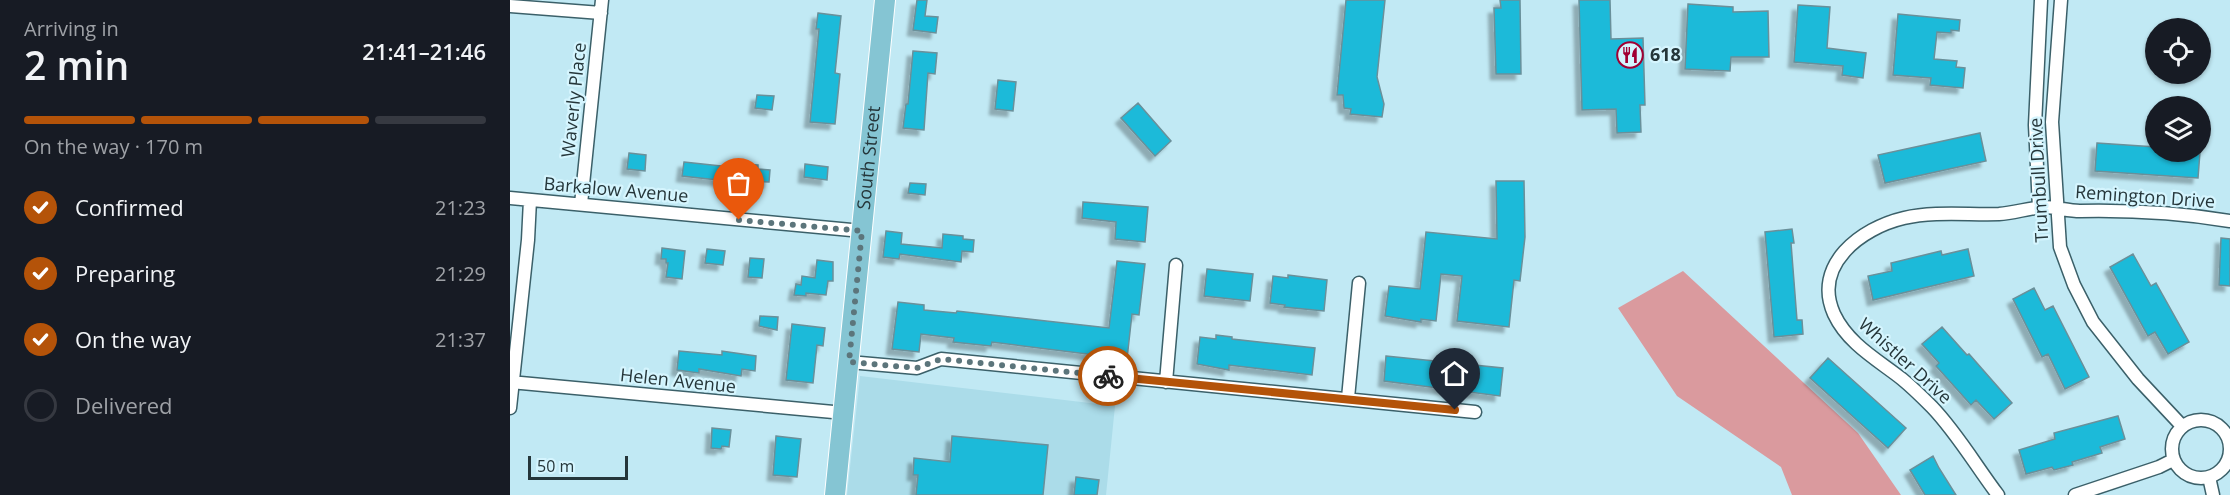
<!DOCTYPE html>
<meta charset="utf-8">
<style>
:root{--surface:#171b24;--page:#242831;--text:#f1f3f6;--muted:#9ea1a6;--line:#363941;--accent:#b45309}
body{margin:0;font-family:"Open Sans",sans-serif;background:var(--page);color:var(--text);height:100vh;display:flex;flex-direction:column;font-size:22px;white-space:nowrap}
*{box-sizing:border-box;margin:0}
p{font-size:20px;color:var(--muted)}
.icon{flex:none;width:33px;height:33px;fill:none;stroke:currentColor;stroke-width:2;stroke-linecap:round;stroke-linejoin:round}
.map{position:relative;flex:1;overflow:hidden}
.details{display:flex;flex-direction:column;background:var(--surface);width:510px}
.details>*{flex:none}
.tools{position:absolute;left:1635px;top:18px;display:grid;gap:12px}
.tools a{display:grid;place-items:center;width:66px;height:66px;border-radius:50%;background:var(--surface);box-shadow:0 2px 4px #0004;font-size:30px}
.scale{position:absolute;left:18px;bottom:15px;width:100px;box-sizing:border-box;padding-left:6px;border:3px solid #25363a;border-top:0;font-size:16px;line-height:21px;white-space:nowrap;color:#25363a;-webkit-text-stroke:4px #d5f5fe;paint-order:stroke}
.pin{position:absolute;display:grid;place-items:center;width:51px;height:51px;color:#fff;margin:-62px -26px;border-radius:50% 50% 50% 0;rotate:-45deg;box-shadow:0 0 6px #0007}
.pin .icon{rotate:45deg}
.courier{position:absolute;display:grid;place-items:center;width:60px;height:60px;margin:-30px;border:4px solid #b45309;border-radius:50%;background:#fff;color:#222;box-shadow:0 2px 8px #0007}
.headline em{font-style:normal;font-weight:600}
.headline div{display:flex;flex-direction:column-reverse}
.headline{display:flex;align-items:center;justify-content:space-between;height:102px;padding:0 24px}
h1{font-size:39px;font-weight:600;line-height:45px}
.bar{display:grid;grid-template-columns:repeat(4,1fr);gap:9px 6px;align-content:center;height:72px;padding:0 24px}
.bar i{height:8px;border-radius:4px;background:var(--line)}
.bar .on{background:var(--accent)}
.bar p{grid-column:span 4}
ol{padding:0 24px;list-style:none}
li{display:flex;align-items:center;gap:18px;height:66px}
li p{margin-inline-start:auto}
li .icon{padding:6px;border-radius:50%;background:var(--accent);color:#fff;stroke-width:4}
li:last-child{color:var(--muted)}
li i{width:33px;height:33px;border:3px solid var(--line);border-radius:50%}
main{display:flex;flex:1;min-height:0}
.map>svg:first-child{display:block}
.built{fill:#abdce9}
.green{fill:#da9a9e}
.building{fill:#1bbad9;stroke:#6a909a;stroke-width:1.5;filter:url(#shadow)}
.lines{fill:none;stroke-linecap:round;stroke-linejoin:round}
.street-casing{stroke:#3b6069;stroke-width:15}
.primary-casing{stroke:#fff;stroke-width:22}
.street{stroke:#fff;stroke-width:12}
.primary{stroke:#85c5d3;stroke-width:20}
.done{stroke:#5c757b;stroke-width:6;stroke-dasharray:0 10.8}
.route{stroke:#b45309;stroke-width:8}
.labels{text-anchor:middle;stroke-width:4.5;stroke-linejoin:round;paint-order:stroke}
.poi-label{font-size:18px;font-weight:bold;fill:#25363a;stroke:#d5f5fe;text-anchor:start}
.street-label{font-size:18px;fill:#25363a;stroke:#d5f5fe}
</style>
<main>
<section class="details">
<div class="headline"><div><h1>2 min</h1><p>Arriving in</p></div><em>21:41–21:46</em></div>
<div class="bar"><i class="on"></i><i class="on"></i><i class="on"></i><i></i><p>On the way · 170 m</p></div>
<ol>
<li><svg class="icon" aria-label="check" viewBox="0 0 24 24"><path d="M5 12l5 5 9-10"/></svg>Confirmed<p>21:23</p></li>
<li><svg class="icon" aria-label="check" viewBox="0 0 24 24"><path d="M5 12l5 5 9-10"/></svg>Preparing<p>21:29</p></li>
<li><svg class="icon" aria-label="check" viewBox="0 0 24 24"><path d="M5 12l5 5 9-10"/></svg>On the way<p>21:37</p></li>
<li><i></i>Delivered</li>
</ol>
</section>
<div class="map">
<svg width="1720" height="495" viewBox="0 0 1720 495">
<defs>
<filter id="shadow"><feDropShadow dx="-5.5" dy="5.5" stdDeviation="1.5" flood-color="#0004"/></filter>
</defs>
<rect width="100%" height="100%" fill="#c1e9f4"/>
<path class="built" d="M350,376L605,406L596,495H337Z"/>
<path class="green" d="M1173,271L1348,433L1391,495H1282L1271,467L1167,396L1108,308Z"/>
<path class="building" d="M407,0H417L415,16L428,17L426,33L403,30Z
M836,0H875L867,77L874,104L872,117L840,114L841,109L834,108L833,95H827Z
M990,0H1010L1011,74H986L984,8H991Z
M1069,0H1100L1101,39L1133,38L1135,105H1130L1131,132L1107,133L1106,109L1072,110Z
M1178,4L1223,7V12L1258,11L1259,57H1221L1220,71L1175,69Z
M1288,5L1320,7L1317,48L1356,53L1353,78L1332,75L1333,66L1284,62Z
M308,13L331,16L325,73L330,74L325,124L300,122L309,29H306Z
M1388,14L1450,20L1449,31L1441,30V33L1427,32L1424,59L1447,61L1446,67L1455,68L1453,88L1420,85L1421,78L1383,75Z
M403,51L427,53L425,74L418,73L414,130L393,128L396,104H398Z
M488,80L506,82L503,111L485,109Z
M247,95L264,96L262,110L245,108Z
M628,103L661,141L645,156L611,118Z
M1470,133L1476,161L1375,183L1368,155Z
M1587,143L1646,147V152H1690L1688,178L1585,171Z
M119,153L136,155L135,171L117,169Z
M174,162L230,168L231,164L248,165V169L260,170L259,182L217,181L172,176Z
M295,164L318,167L317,180L294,177Z
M986,181H1014L1015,237L1010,281L1004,280L999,327L947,321L952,276L931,274L926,321L911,319V322L875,316L879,286L910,289L916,232L987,239Z
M400,183L416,184L415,195L398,193Z
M573,202L638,207L635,242L605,239L606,222L572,218Z
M1282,229L1284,243H1281L1287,320H1292L1293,334L1264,337L1255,232Z
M376,231L392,233L391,244L432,248L433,234L453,236V239L464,240L463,252L452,251L451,262L390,254L389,259L373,257Z
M1711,238L1720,239V286L1709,285Z
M152,248L175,251L172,279L156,277L158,263H156V259H151Z
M197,249L215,251L213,265L195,263Z
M1458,249L1464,276L1363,300L1358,276L1382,271L1381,263L1431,251L1432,255Z
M1623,254L1641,286L1646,283L1679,342L1658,354L1645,332L1638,336L1600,267Z
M240,258L254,259L252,278L238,277Z
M307,260L323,262V281H318L316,295L296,293V296L284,295L286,284L291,285L292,276L305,278Z
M607,261L635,264L629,315L622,314L617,359L482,342L481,346L443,342L444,338L411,334L409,352L382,349L388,302L414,305V310L446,313L447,311L599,328Z
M697,269L743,274L740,301L694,296Z
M778,275L817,280L814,311L774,307L775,305L760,303L763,276L778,278Z
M1524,288L1535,310L1543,306L1579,377L1555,389L1538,354L1532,357L1503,299Z
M250,316L268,317L267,330L249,326Z
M282,324L315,328L313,346L307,345L303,383L276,380Z
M1432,327L1457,355L1459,354L1502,403L1484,419L1466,400L1461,405L1426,366L1429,363L1412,344Z
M706,335L722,337V339L805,348L802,375L719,365V370L687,364L690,337L706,339Z
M169,351L212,355V351L246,356L245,371L232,369L231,376L189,369V373L167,370Z
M876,356L993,368L990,396L874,381Z
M1318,358L1396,428L1378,448L1300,378Z
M1608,416L1615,439L1590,447L1592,453L1562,462L1563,465L1544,470L1542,467L1516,474L1509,450L1545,439L1544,433Z
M202,428L221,430L219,447L212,446L211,449L201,448Z
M266,436L291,439L287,477L263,475Z
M442,436L538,445L533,495H406L408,475H403L404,458L440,462Z
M1423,456L1429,468L1446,495H1415L1400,470Z
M566,477L589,480L587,495H564Z"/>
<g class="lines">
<g class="street-casing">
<path id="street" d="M1551,0L1542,122L1550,247L1564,285L1583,322L1628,379L1672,426
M0,6L91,13
M0,198L352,231
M71,204L92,0
M1529,208L1525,125L1531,0
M339,362L407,368L431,359L965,412
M0,382L334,413
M656,382L666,265
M838,398L849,283
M0,408L18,240L20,200
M1662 449a29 29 0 1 1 58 0a29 29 0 1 1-58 0Z
M1699,477L1703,495
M1488,495C1466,466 1447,433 1422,407C1413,398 1403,388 1392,379C1368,360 1338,344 1324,314C1302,265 1351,228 1394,218C1424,211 1458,215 1489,214C1504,213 1519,208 1534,207C1546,207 1558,211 1570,211C1620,210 1671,213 1720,221
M1565,495L1649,467L1663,460"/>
</g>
<g class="primary-casing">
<g id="primary">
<path id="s1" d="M325,495L375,0"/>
</g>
</g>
<use href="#street" class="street"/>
<use href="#primary" class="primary"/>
</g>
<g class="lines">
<path class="done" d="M229,220L352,231L339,362L407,368L431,359L598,376"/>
<path class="route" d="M598,376L945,410"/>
</g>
<defs>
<g id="restaurant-ring" transform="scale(1.35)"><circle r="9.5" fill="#d5f5fe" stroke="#a10033" stroke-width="1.5"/><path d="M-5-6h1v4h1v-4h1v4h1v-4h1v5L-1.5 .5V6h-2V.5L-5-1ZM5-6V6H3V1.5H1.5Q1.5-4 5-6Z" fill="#a10033"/></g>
</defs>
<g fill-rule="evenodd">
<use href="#restaurant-ring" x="1120" y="55"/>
</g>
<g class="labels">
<g class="poi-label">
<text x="1140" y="61">618</text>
</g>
<g class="street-label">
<text transform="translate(64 100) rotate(-84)" y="6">Waverly Place</text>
<text dy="6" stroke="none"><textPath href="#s1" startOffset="339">South Street</textPath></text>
<text transform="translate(1529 180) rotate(-93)" y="6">Trumbull Drive</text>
<text transform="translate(106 190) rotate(5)" y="6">Barkalow Avenue</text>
<text transform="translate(1635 197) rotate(4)" y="6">Remington Drive</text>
<text transform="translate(1395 361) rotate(42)" y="6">Whistler Drive</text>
<text transform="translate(168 381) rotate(6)" y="6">Helen Avenue</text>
</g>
</g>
</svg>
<div class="tools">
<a><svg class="icon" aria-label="locate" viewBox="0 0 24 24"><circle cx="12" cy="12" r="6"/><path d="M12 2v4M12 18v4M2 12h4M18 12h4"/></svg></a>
<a><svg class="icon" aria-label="layers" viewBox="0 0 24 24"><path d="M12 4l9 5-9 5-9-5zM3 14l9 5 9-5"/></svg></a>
</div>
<div class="scale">50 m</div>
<div class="pin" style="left:229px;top:220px;background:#ea580c"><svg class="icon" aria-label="bag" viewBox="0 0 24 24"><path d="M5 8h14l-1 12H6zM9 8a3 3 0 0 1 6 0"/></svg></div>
<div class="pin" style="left:945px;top:410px;background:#1f2937"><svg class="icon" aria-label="home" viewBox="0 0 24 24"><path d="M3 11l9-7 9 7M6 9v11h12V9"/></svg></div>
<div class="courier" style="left:598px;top:376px"><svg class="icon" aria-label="bike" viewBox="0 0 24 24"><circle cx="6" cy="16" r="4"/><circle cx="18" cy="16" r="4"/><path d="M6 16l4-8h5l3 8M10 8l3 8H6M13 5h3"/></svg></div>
</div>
</main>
